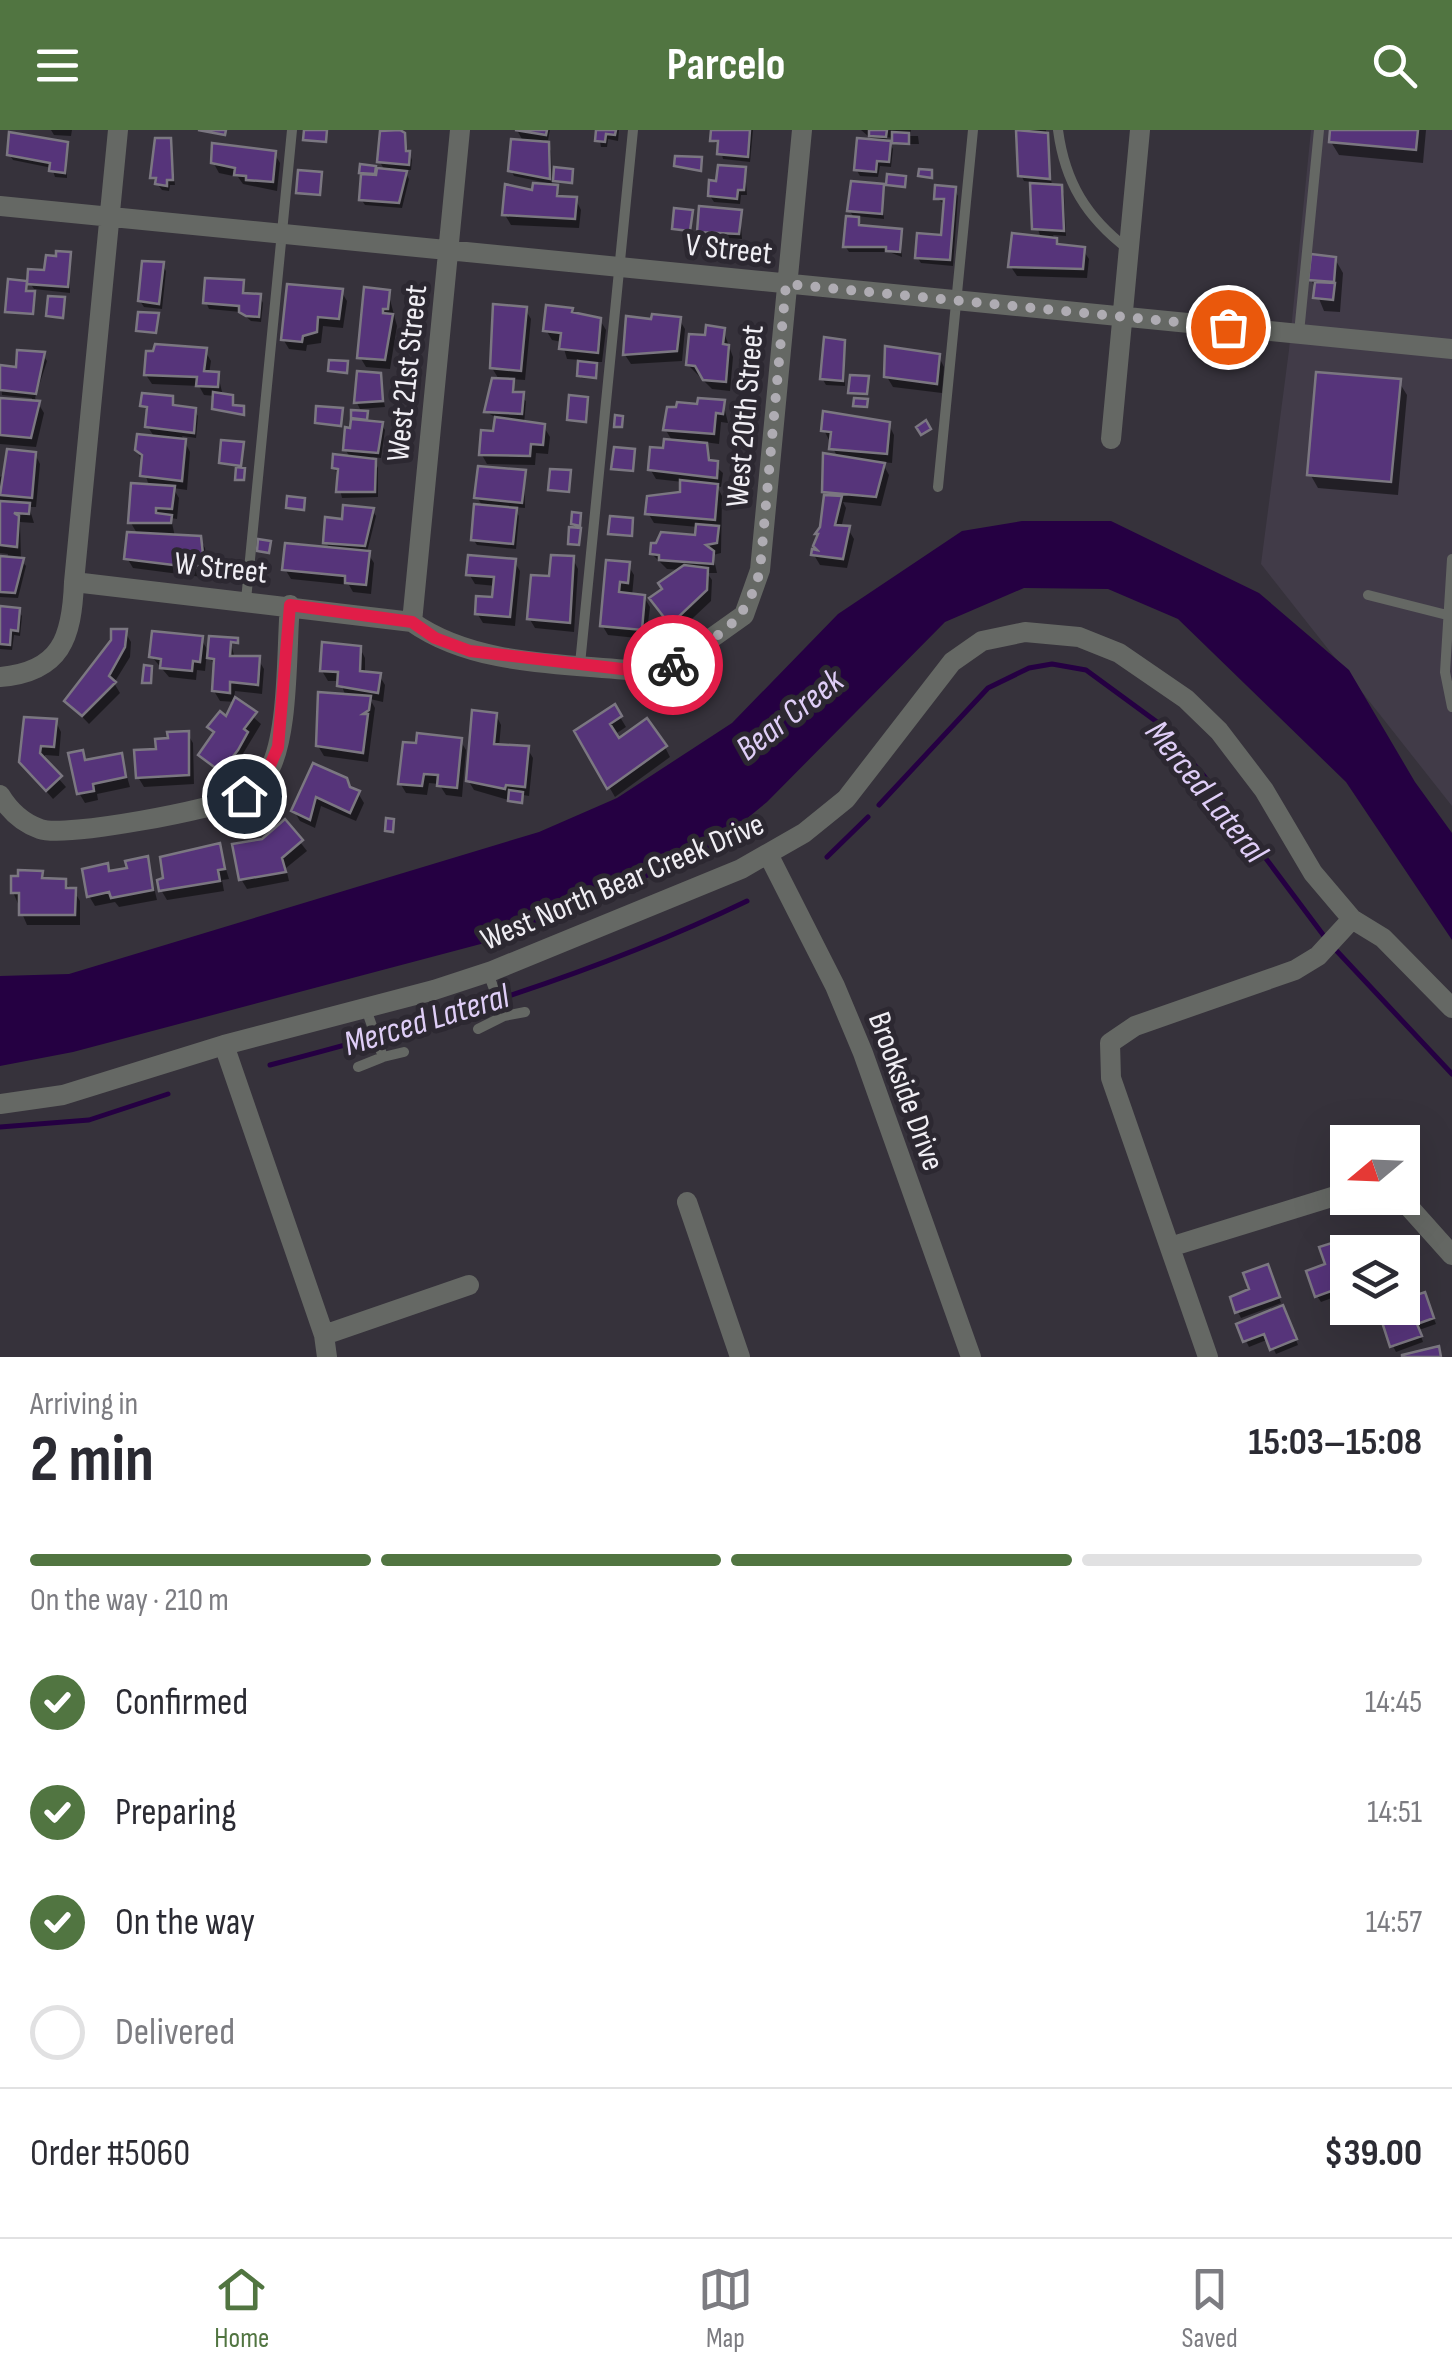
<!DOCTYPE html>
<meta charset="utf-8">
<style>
:root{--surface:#fff;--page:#f7f7f7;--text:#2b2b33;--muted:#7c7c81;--line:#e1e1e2;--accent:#517541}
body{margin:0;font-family:"Sofia Sans Condensed",sans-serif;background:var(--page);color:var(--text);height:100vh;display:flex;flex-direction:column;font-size:38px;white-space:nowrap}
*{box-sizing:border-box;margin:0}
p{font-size:32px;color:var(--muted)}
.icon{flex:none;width:55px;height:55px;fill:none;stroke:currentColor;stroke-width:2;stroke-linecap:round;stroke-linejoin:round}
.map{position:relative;height:1227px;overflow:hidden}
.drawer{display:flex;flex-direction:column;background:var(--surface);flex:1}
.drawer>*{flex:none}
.needle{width:65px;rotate:251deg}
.controls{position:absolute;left:1330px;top:995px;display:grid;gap:20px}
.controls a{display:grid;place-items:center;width:90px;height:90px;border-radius:0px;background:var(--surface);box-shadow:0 10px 40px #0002;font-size:50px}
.pin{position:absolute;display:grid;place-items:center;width:85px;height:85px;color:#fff;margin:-42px;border:5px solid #fff;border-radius:50%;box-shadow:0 2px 10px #0007}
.courier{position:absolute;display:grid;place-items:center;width:100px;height:100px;margin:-50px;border:8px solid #e11d48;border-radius:50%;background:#fff;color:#222;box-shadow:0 2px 12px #0007}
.summary em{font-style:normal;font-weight:700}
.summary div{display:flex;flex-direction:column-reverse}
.summary{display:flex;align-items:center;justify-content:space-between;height:170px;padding:0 30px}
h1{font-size:65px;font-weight:700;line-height:75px}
.bar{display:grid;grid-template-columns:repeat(4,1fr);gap:15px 10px;align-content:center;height:120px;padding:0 30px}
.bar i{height:12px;border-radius:8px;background:var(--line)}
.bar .current{background:var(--accent)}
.bar p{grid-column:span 4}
.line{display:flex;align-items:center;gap:25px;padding:0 30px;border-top:2px solid var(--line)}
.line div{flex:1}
ol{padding:0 30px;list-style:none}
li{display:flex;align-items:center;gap:30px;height:110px}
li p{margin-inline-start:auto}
li .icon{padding:10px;border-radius:50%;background:var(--accent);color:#fff;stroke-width:4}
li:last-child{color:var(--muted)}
li i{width:55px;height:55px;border:5px solid var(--line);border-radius:50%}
header{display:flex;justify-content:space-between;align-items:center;height:130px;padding:0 30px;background:var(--accent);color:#fff;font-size:45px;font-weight:700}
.dock{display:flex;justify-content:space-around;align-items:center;height:140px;border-top:2px solid var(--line);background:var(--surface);font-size:28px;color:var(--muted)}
.dock a{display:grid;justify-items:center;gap:5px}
.dock .current{color:var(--accent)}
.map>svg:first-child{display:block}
.built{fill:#413b48}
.water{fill:#250042}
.shadow{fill:#0007}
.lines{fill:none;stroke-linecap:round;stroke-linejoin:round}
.stream{stroke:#250042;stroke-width:5}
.building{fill:#56347a;stroke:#7b7781;stroke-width:2.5}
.service{stroke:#656864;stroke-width:10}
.minor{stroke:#656864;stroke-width:20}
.done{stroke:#afacb3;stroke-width:10;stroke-dasharray:0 18}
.route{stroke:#e11d48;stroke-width:12}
.labels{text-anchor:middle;stroke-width:10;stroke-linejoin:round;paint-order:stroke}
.street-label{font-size:32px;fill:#f0eef4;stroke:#2c2831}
.water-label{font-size:35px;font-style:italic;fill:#dfcef7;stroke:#2c2831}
</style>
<header><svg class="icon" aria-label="menu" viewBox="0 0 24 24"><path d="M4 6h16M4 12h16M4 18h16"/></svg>Parcelo<svg class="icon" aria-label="search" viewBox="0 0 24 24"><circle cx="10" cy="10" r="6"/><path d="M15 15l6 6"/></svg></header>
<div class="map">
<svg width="1452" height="1227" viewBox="0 0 1452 1227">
<rect width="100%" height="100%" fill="#36323b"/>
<path class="built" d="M1311,0H1452V676L1261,434L1289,220Z"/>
<path class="water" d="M1022,391H1111L1259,463L1349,540L1415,652L1452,703V810L1346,652L1178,489L1108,459L1024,458L945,492L767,672L705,723L515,805L73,922L0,936V846L69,844L539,702L617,668L732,593L838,484L962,401Z"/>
<path class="shadow" d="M51,0H72L71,6L54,5Z
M385,0H400L412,30L411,40H404L409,49L402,78L365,75L361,69L362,42L374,38L385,41L380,32Z
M517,0H550L548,10H544L551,21L552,57L563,69L576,70L581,80L579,98L511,95L505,85L547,53L514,46L511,40L524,13Z
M598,0H619L618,11L608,9L607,17H601Z
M713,0H753L750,32L723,29L720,16L712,10Z
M861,0H911L910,6H918L919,14H894V8L886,7L893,19L891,37L880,36L878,47L860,46L856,39L875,12Z
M1019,0H1046L1052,57L1061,58L1064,64L1066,106L1053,105L1060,117L1083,120L1089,129L1087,148L1017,146L1011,137L1041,109L1031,76L1033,52L1024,51L1021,45Z
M1332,0H1426L1423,33L1339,25L1331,12Z
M170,11L175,55H170L169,61L162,60L153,48Z
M66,14L67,48L55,47L52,38L13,30L9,24Z
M274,23L280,33L277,61L243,54L238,47L219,43L213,32Z
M745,40L747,65H741L740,74L714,72L710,66L719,53Z
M882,57L884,89L856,86L862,96L900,102L902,127L889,122H849L845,116L855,89L849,80Z
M954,59L958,66L953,136L921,133L917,127L943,108L946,75L936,68Z
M740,83L742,109L703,107L700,101Z
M70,125V163L34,159L30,153Z
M1335,129L1343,143L1340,182L1324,181L1311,149Z
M162,135L166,141L162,179L144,177L140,171Z
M242,152L245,166L260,167L263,173L261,192L251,191L241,182L209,179L206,172Z
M341,161L347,171L343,198L323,196L321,213L307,215L306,221L289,219L283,209Z
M388,162L397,196L390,239L366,237L360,227Z
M525,179L531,189L525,250L511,249L516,264L526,271L524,294L544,297L550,307L548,324L536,323L535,335L487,334L482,325L496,304L497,288L486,282L500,251L492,238Z
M572,180L575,185L600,190L606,200L602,232H593L596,249L581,248V230L567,229L562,212L552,210L546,200Z
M628,188L679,189L685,199L682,231L631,234L625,225Z
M723,200L733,227L730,261L712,259L688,235L707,208Z
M844,212L845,256L826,255L822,248Z
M205,221L211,231L209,244L218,245L223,266L232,267L233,278L243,279L244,286L216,280L215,266L204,265L199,256L152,254L146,245Z
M43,225L47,231L35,268L44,283L36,317L0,314V270L31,273L32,268L2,265L0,238L18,239Z
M939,227L944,237L942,263L893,257L887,247Z
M379,245L385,277L360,279L357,273Z
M1399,252L1407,265L1398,365L1318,358L1310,344Z
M172,268L175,278L194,280L198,286L196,308L182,306L190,322L187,360L173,358L179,368L177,389L171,388L175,407L199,408L205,418L208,442L203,441L202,447L133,438L127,428L138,405L131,393L149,356L138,321L155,308L148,297L149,282L143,276Z
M723,272L728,293L721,292L719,314L704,312L712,333L723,343L721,357L717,356L722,366L721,423L713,425L717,443H707L712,450L711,471L677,503L658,478L682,440L667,439L652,424L697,407L698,397L654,393L648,383L682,364L683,352L656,349L650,339L673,312L665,299L700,276Z
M366,284L367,293L381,294L385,300L381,328L372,327L378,338V367L342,368L335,338L351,329L345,319L353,288Z
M889,295L894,305L892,333L882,332L889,345L881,376L843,372L846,378L841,398L848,399L854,409L847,438L820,435L814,425L820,422L825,361L838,328L824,300Z
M35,324L40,334L36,377H29L34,393L20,392L21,430L26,436L18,468L0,467V428L7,429L8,424L0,423V347Z
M524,342L525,378L513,377L519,386L516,419L477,415L473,409L483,377L477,367Z
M372,380L376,386L367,422L374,433L371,464L353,462L349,455L291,449L285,439L330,420L326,412L344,391Z
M573,429L578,439L574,502L535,498L529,488L551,449Z
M514,431L520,441L515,496L483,493L477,483L494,470L496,456L475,454L469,444Z
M608,433L628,435L634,445L632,466L644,467L650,477L646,509L608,505L602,495Z
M0,479L18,480L22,486L20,506L14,505L12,520L0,519Z
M125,502L131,512L130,527L114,553L120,563L89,594L67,571Z
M201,509L210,524L230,510L235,529H258L264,539L262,564L235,561L234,570L261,594L227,650L201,625L215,605L210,597L226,590L236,572L220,571L214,561L216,539L207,522L205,541L197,540L196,550L169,547L152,527Z
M360,518L365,528V544L379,545L385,555L383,572L370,569L375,578L368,632L324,626L318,616L346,567L340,551H328L322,541Z
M614,577L626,597L614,605L619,611L665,617L670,627L615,667L577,602Z
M496,585L501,595L499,617L527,618L533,628L529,666L523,665L522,674L474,660L468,650Z
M56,592L61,602L59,626L45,625L44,632L66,657L53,669L21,632Z
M187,603L193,613L194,654L144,657L138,647L158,621Z
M460,610L466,620L462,667L446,665L439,654L429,653L427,665L406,663L400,653Z
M82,622L88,632L121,626L130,657L97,664L98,670L85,673L79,663Z
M314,637L358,663L364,673L356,691L321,676L315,698L300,691L294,681Z
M285,693L307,721L286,738L289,751L247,759L241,749L263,711Z
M219,716L229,749L222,750L224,761L167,770L161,760Z
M147,729L157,770L119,777L115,772L95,776L89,766L107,736L111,743L130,740Z
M41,743L45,751L64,752L74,761L80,771V795H27L13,762Z
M1334,1115L1348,1148V1162L1321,1172L1317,1166Z
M1402,1127L1413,1159L1402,1163Z
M1271,1143L1281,1173L1241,1188L1238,1182Z
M1427,1171L1436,1194L1419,1200L1423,1212L1396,1222L1393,1216L1404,1187L1401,1178Z
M1286,1184L1298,1215L1276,1224L1269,1209L1249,1217L1239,1196Z"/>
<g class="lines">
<path class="stream" d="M879,675L988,558L1029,538L1052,534L1086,540L1157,592L1204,646L1327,810
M827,727L868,687
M1334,818L1452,944
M270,935C432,893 596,844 747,771
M0,997L89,990L168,964"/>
</g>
<path class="building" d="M198,0H226L225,5Z
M304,0H327L326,12L303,10Z
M400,0L405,3L406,21H410L409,35L377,32L380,1Z
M515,0H547L546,5Z
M596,0H616L615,5L606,4L605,12L595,11Z
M711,0H750L748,27L717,24L718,11H710Z
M869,0H887L886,7L869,6Z
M1016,0L1048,3L1050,49L1018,46Z
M1330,0H1418L1416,20L1329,12Z
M9,2L68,12L65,43L49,41L50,33L7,25Z
M892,2L909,3V14L892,13Z
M155,8H171L173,50H167V56L155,54L156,48H150Z
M857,8L891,11L889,32L877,31L876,42L854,40Z
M511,9L549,12L550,49L508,41Z
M212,13L276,21L273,52L246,50V46L234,45L235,38L211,33Z
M675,26L702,27L701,41L674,36Z
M360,34L376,36L375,44L359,43Z
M718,35L746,37L744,60H738L737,69L708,66L709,50L716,51Z
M554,37L573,39L572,53L553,51Z
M377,38L407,41L399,73L359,70L361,44L376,45Z
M919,39L932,40V48L918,46Z
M298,40L322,42L320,65L296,63Z
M887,44L906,46L905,57L886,55Z
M851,51L884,54L882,84L847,81Z
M533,53L558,55L557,66L577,67L575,89L502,85L505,54L532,60Z
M1030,53L1062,55L1064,101L1032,99Z
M935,55L956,57L950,130L915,128L917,103L941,105L944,69H934Z
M699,76L742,80L739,104L697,102Z
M674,78L693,80L690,101L672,99Z
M846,86L859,87V95L902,99L900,122L886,121V117H843Z
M1012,103L1057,108V114L1085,117L1083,139L1008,137Z
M56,121L71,122L68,157L27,154L28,139L44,140L46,125L56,126Z
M1311,124L1336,127L1334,152L1308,150Z
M142,131L164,132L159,174L138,171Z
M205,148L244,150L243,163L261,164L259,187L246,186L239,182V176L203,173Z
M8,149L27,151L26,161H35L33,184L5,182Z
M1315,152L1335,153L1333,170L1313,168Z
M287,154L343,159L339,189L318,187L317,202L303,206L302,212L281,210Z
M364,157L390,160L388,179H383V183L393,184L385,230L357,228Z
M48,166L65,167L63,188L46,186Z
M493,174L527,177L521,241L490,238Z
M546,175L573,178L572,182L601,188L598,223L559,219L561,203L543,201Z
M138,182L159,183L156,203L136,201Z
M652,184L681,187L677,221L623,225L626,186L651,189Z
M706,195L725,198L723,214L729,215L726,252L703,250L695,236L686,235L689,204L705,205Z
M824,207L845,210L843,251L820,249Z
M155,214L207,218L204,241L219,242L218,257L196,256L197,247L144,245L146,221H153Z
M885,216L940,224L937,254L884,247Z
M17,220L45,222L36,264L0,260V235L16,237Z
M329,230L348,231L347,243L328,241Z
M578,231L597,233L596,248L577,246Z
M357,241L381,243L383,271L354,273Z
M1316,242L1401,249L1391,352L1307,345Z
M850,245L869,246L867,264L848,263Z
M492,248L514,249L513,262H524L522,284L484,282Z
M213,262L233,265V275L244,276V285L212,279Z
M142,263L173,266V275L196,278L194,303L145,297L147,277L140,276Z
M569,265L588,267L586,292L567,290Z
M0,268L40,271L31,308L0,305Z
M698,268L725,270L723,284L716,283L714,304L663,300L667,277H676L677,272L697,274Z
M854,268L868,269L867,277L853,276Z
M316,276L343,278L341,296L315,293Z
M351,280L368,281L367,290L351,288Z
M823,281L890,292L887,324L829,319L831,302L821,301Z
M615,285L623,286L622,297H614Z
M495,287L545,294L543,315L531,314L530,326L479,325L481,300L493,301Z
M351,289L383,292L378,323L343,320L345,297L350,298Z
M926,290L931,299L921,305L916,297Z
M137,304L186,309L182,351L140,346L142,325L135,320Z
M664,309L707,313L709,330L718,331L717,348L648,340L650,317L663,318Z
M221,310L244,312L241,336L219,333Z
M614,317L635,319L633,341L611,339Z
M7,319L36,322L32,368L0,365Z
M823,323L885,333L876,367L822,362Z
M333,324L376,329L375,362H336L338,339L332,338Z
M478,336L526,340L522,373L474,368Z
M236,337L245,338L244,350H235Z
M550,339L571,340L569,362L548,360Z
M680,350L718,354L715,390L645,384L647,366L680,362Z
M131,353L175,356L172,379L156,378V383L172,385L171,393H128Z
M824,365L842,366L835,395L850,396L843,429L811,425L812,419L817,420L813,416L818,404H815L820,397Z
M287,366L305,368L304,380L286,378Z
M0,371L30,373L29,384L14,383L19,386L17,417L0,415Z
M474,374L517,378L513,414L471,410Z
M343,375L374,378L365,416L323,413L325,387L342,389Z
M572,382L581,383L580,396L571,394Z
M610,386L633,388L632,406L608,404Z
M696,394L719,396L717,413L706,415L714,421L713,434L659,430V425L650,424L651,413H656L661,402L695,405Z
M569,397L581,398L579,415L568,414Z
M127,402L201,406L204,433L198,432V438L124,429Z
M258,409L271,411L269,423L257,421Z
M285,413L370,421L366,455L345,453V446L282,440Z
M468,425L516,429L510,487L475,484L476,466L492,467L494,447L466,445Z
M551,425L574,426L570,493L527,489L531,445L549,446Z
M0,426L24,428L15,463L0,462Z
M606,430L630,432L628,453L620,452L619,462L645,465L642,500L600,496Z
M684,435L708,438L707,460L670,495L649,468L662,459L658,453Z
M0,476L20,478L18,501L11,500L10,515L0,514Z
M111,499H127L125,517L109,546L116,552L82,586L64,571L111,510Z
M152,501L203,506L200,532L193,531L192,541L160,538L161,529L149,527Z
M209,506L238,508V513L231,512L230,526H260L258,555L230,552V563L212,561L214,529L207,528Z
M322,512L361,516L360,541L381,543L378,563L337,556L338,542L320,541Z
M144,535L152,536L151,553H142Z
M318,562L371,566L369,580L363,584H368L363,623L316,616Z
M235,567L257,582L244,599L248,602L238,620L221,642L198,625L214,602L207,597L220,581L226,586Z
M615,574L622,586L610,594L619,608L647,588L667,616L607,659L574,601Z
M472,580L497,583L494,614L529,616L525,657L506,655L505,659L466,651Z
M24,587L57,589L54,617L41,616L40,623L62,646L46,661L19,632Z
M189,601V645L136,648L134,620L156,619L155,609L168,608L167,602Z
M417,603L462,608L457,658L437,656L438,645L424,644L422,656L398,654L403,612L416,613Z
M83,620L85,630L122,623L126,647L93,654L94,661L77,664L68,623Z
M313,633L347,648L350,657L360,661L350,683L316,667L310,690L291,681Z
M509,660L523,662L522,673L508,671Z
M386,688L394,689L393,702L385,701Z
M285,689L303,710L282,728L286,742L239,750L232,714L262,709Z
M220,713L225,739L218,740L220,751L159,761L157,750L163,748L160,727Z
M148,726L153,760L111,768L109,762L87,767L82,739L108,733L109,741L127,738L125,731Z
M18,740L43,741L42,748L66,749V758H76L75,785H19V763H11V746H18Z
M1366,1111L1369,1122H1350L1349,1117Z
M1335,1112L1348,1155L1315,1167L1306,1141L1325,1134L1319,1117Z
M1268,1134L1280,1167L1235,1183L1230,1167L1249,1159L1243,1143Z
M1425,1162L1434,1188L1417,1194L1422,1206L1390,1217L1382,1192L1401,1186L1398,1178H1402V1170Z
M1283,1175L1297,1209L1270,1220L1264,1204L1243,1212L1236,1194Z
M1439,1216L1441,1227H1402V1225Z"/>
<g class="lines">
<path class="service" d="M1058,0C1065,52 1086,87 1128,119
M1299,203L1319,0
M938,357L973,0
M1452,429L1445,542L1452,577
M1368,465L1447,485
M246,470L292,0
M580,534L633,0
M366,879L383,927L404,922
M504,886L525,882
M478,899L504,886L488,843
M358,937L383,927"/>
<path class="minor" d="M0,76L1452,219
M1111,309L1140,0
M74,452L118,0
M412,492L460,0
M0,547C61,542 72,508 74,452L412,492C477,538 571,533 647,542L671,537L744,485L760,440L802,0
M0,665C9,680 23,693 40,699C65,708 216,679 242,666C249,663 261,654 265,647C290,613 286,518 290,475
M768,724L835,856L863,923L971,1227
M224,915L324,1205L327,1227
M0,974L63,965L224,915L434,860L492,841L741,739L804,703L846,669L952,532L982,511L1025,502L1079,507L1119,523L1186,569L1219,601L1264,660L1313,743L1352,789L1383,808L1452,878
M1401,1068L1452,1125
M687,1072L740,1227
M1170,1117L1348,1062
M324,1205L469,1155
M1208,1227L1111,948L1110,913L1135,896L1295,840L1318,826L1352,789"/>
</g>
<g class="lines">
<path class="done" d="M673,535C718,504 746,496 760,440L786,154L1228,197"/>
<path class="route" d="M244,666L265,647L278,617L290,475L412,492L435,508L470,521L647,542L673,535"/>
</g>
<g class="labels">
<g class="street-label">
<text transform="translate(729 118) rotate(6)" y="11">V Street</text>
<text transform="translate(406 243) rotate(-84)" y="11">West 21st Street</text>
<text transform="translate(744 286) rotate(-85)" y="11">West 20th Street</text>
<text transform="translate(221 437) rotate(6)" y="11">W Street</text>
<text transform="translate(622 751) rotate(-23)" y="11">West North Bear Creek Drive</text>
<text transform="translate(907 961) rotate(70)" y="11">Brookside Drive</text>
</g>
<g class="water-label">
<text transform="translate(789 584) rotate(-38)" y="12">Bear Creek</text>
<text transform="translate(1207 661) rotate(51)" y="12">Merced Lateral</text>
<text transform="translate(426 889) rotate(-17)" y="12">Merced Lateral</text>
</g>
</g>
</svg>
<div class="controls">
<a><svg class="needle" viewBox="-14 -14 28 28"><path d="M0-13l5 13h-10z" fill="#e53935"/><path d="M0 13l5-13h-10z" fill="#7c7c81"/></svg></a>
<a><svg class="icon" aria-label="layers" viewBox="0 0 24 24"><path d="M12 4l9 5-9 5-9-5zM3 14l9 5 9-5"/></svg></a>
</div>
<div class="pin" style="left:1228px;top:197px;background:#ea580c"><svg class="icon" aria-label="bag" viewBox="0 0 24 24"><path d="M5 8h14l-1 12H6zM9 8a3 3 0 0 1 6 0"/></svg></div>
<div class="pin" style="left:244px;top:666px;background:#1f2937"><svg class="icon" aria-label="home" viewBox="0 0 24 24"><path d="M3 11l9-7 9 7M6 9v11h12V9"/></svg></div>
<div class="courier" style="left:673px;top:535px"><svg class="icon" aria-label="bike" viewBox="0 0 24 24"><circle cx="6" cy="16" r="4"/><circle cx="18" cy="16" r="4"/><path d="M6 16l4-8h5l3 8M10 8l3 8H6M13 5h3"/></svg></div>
</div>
<section class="drawer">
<div class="summary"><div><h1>2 min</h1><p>Arriving in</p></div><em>15:03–15:08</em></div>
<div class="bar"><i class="current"></i><i class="current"></i><i class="current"></i><i></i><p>On the way · 210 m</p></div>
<ol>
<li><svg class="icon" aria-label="check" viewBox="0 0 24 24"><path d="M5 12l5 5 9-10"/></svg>Confirmed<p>14:45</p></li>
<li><svg class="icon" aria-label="check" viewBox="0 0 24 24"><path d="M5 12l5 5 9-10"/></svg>Preparing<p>14:51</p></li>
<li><svg class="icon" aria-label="check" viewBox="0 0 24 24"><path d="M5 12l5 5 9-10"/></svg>On the way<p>14:57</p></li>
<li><i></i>Delivered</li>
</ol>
<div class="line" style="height:130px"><div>Order #5060</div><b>$39.00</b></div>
</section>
<nav class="dock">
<a class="current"><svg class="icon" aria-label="home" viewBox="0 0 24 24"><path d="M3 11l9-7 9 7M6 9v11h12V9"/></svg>Home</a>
<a><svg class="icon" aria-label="map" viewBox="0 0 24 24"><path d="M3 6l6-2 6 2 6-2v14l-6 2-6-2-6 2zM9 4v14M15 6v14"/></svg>Map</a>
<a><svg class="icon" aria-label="saved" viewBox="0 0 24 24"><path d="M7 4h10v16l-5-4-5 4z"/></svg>Saved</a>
</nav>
